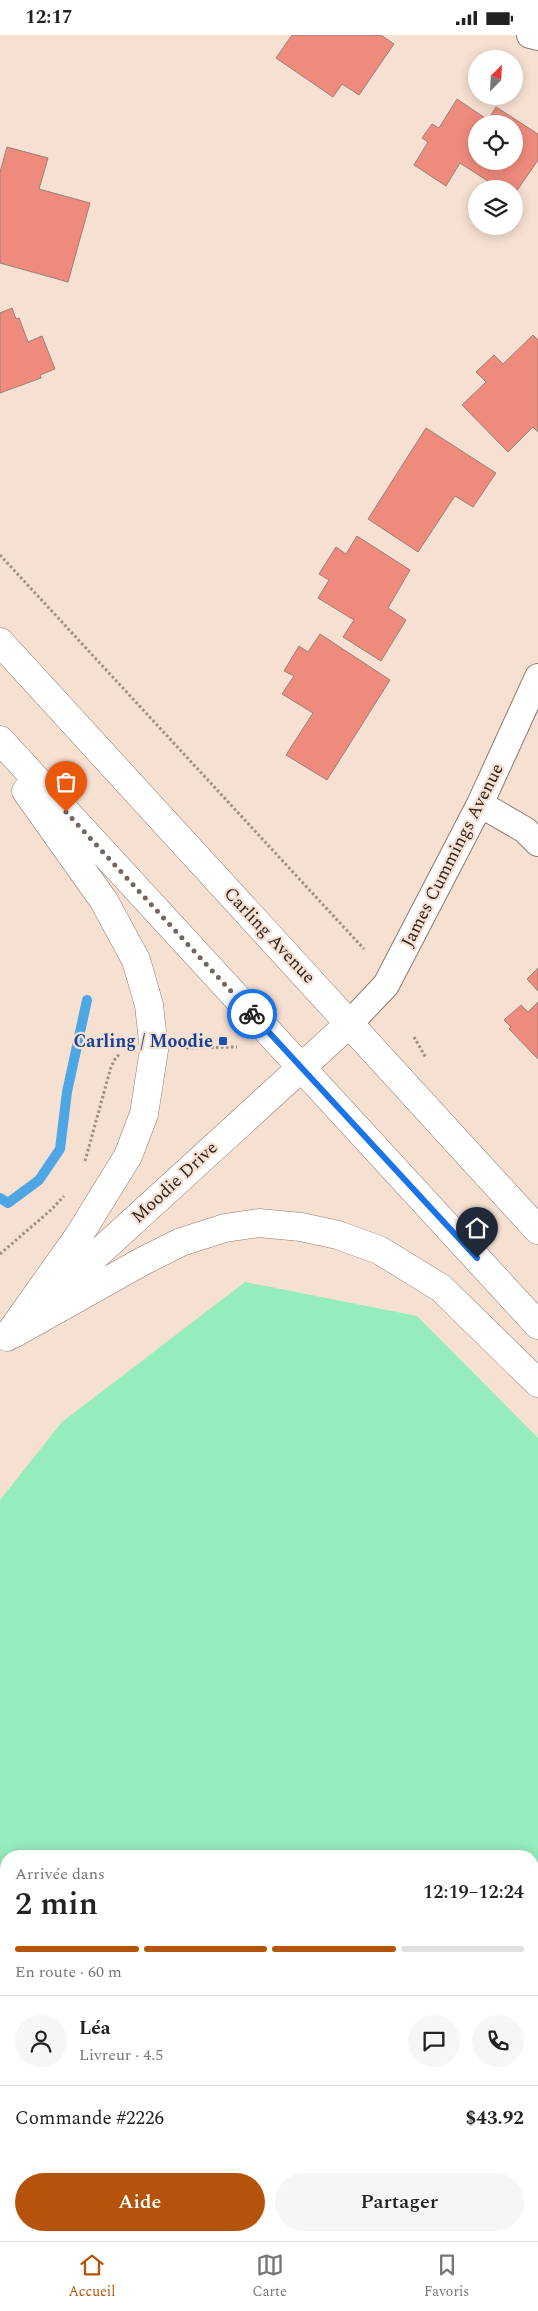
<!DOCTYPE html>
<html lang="fr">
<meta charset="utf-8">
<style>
:root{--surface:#fff;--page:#f6f6f6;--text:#222;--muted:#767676;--line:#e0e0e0;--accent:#b45309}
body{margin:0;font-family:Spectral,serif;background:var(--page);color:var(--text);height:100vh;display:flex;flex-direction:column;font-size:19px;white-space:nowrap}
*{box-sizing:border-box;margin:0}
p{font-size:16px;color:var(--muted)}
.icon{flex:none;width:28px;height:28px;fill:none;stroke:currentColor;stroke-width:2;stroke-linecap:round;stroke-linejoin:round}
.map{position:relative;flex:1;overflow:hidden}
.side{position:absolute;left:0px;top:1815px;width:539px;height:391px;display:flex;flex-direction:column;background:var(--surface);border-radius:20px 20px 0 0;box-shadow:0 2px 12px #0003}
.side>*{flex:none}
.needle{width:32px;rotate:24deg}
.buttons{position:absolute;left:468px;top:15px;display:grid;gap:10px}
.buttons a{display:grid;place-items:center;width:55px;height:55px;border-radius:50%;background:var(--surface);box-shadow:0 2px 12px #0003;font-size:25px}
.pin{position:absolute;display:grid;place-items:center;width:42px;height:42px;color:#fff;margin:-51px -21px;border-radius:50% 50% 50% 0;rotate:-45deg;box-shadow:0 0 5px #0007}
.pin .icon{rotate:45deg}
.courier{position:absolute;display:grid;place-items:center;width:50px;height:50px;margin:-25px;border:4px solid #1a73e8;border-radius:50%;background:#fff;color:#222;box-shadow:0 1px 6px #0007}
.head em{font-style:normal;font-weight:600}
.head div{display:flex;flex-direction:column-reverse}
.head{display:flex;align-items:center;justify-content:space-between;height:85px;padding:0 15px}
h1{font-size:32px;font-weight:600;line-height:38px}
.bar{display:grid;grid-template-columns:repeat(4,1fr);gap:8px 5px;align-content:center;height:60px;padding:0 15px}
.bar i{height:6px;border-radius:4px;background:var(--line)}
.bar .active{background:var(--accent)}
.bar p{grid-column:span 4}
.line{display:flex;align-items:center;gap:12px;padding:0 15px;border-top:1px solid var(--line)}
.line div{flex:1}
.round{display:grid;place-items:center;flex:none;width:52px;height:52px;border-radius:26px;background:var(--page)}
.cta{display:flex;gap:10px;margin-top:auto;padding:10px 15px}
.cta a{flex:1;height:58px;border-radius:30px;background:var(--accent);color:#fff;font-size:20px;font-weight:600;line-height:58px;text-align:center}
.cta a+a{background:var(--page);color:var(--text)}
.status{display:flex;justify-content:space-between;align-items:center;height:35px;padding:0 25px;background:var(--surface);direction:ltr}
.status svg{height:14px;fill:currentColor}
.dock{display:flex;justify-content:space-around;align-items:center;height:70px;border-top:1px solid var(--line);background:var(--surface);font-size:14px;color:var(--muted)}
.dock a{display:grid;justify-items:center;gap:2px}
.dock .active{color:var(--accent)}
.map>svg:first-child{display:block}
.green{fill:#95ecbc;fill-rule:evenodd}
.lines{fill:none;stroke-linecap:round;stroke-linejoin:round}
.stream{stroke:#4ea6e5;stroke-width:10}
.building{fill:#ef8b7c;stroke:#98807b;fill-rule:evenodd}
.street-casing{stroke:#8e7b6e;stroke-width:28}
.secondary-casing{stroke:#8e7b6e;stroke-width:29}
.path{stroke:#9e8e84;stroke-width:3;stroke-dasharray:2.5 2.5;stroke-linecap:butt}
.street{stroke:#fff;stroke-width:26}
.secondary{stroke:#fff;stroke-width:28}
.done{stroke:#73665e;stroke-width:5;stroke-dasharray:0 9}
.route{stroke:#1a73e8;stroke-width:6}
.transit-dot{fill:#1a4fb4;stroke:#f6e0d2;stroke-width:2}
.labels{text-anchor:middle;stroke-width:4.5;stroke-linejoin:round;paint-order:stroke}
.street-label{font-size:18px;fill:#2c241f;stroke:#f6e0d2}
.transit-label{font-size:18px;font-weight:bold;fill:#164399;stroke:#f6e0d2;text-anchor:end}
</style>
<div class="status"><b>12:17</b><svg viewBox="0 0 49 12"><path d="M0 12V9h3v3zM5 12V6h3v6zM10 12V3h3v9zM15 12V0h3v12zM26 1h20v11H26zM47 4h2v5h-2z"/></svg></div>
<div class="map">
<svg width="538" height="2206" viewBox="0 0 538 2206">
<rect width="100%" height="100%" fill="#f6e0d2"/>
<path class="green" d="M245,1247L417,1281L538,1403V2206H0V1465L62,1387ZM6,1821H532V2200H6Z"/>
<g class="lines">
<path class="stream" d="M0,1163L8,1168L39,1145L60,1114L67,1057L87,965"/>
</g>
<path class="building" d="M292,0H381L394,9L359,60L342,49L333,62L276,23Z
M457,64L488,85L496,72L538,99V125L514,160V154H500L460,128L446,151L414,130L428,107L422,103L432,89L439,93ZM476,89H514V126H476Z
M7,112L48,123L39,154L90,168L68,247L0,228V137Z
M12,273L16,284L19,283L28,307L42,301L55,334L40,340L41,343L0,358V278Z
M533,300L538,305V397L533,392L508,417L462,370L486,347L476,337L494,320L503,329Z
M426,393L496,438L473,472L455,461L418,517L368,484Z
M357,501L410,535L388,573L406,585L381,626L343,602L354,585L318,563L329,545L319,539L336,512L346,519Z
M320,599L390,645L327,745L286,720L313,678L282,659L294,641L284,636L299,611L308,617Z
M538,933V956L527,944Z
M538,967V1024L509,994L511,992L504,985L521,970L528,977Z"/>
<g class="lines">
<g class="street-casing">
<path id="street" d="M530,0L538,2
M480,769L525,795L538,808
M350,988L386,950L480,769L538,642"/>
</g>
<g class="secondary-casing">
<path id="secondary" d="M0,607L538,1195
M0,705L538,1290
M47,1265L350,988
M13,1299L143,1226L181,1207L225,1193L259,1188L301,1192L338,1200L379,1215L441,1253L538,1348
M7,1302L78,1202L128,1121L144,1079L154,1015L149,970L136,925L104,866L26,756"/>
</g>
<path class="path" d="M0,520L364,914
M414,1002L426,1023
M186,1013L237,1012
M85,1126L111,1032L116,1022L120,1019
M0,1219L52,1174L64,1161"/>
<use href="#street" class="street"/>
<use href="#secondary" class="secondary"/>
</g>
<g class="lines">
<path class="done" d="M66,777L252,979"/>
<path class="route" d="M252,979L477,1223"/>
</g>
<rect class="transit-dot" x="218" y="1001" width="10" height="10" rx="2.5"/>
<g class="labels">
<g class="street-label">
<text transform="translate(452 820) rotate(-63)" y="6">James Cummings Avenue</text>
<text transform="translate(270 900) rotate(47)" y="6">Carling Avenue</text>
<text transform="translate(174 1147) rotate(-43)" y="6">Moodie Drive</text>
</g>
<g class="transit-label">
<text x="213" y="1012">Carling / Moodie</text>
</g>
</g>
</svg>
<div class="buttons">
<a><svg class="needle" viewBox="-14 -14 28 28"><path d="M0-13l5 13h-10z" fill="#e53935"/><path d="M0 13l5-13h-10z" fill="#767676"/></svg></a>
<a><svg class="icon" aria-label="locate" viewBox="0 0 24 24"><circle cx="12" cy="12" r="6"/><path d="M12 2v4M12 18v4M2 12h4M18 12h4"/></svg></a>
<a><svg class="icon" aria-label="layers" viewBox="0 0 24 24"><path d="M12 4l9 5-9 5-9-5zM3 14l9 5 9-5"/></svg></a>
</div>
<div class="pin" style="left:66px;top:777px;background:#ea580c"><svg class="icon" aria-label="bag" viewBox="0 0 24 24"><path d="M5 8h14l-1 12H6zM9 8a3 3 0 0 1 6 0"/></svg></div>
<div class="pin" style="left:477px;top:1223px;background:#1f2937"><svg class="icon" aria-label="home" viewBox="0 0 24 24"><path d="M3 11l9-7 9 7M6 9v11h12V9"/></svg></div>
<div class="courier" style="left:252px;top:979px"><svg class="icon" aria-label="bike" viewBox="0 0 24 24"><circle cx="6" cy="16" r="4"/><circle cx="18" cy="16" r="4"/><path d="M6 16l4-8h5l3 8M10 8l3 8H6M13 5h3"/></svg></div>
<section class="side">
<div class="head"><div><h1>2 min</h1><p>Arrivée dans</p></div><em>12:19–12:24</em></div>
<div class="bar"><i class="active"></i><i class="active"></i><i class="active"></i><i></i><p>En route · 60 m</p></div>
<div class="line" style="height:90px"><a class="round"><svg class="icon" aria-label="person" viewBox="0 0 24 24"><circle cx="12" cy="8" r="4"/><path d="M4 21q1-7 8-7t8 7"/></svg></a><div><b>Léa</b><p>Livreur · 4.5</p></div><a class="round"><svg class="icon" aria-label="chat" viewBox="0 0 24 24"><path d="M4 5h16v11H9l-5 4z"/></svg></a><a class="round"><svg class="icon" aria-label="phone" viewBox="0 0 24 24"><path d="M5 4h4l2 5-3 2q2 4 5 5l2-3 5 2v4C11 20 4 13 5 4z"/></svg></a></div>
<div class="line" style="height:65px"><div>Commande #2226</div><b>$43.92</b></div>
<div class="cta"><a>Aide</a><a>Partager</a></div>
</section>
</div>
<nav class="dock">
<a class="active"><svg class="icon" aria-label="home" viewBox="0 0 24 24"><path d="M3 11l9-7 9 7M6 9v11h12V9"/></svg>Accueil</a>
<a><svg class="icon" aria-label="map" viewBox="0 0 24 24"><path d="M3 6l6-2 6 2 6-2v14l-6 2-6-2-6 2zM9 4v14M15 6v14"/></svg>Carte</a>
<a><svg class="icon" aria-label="saved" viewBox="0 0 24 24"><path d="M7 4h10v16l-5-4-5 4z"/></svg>Favoris</a>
</nav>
